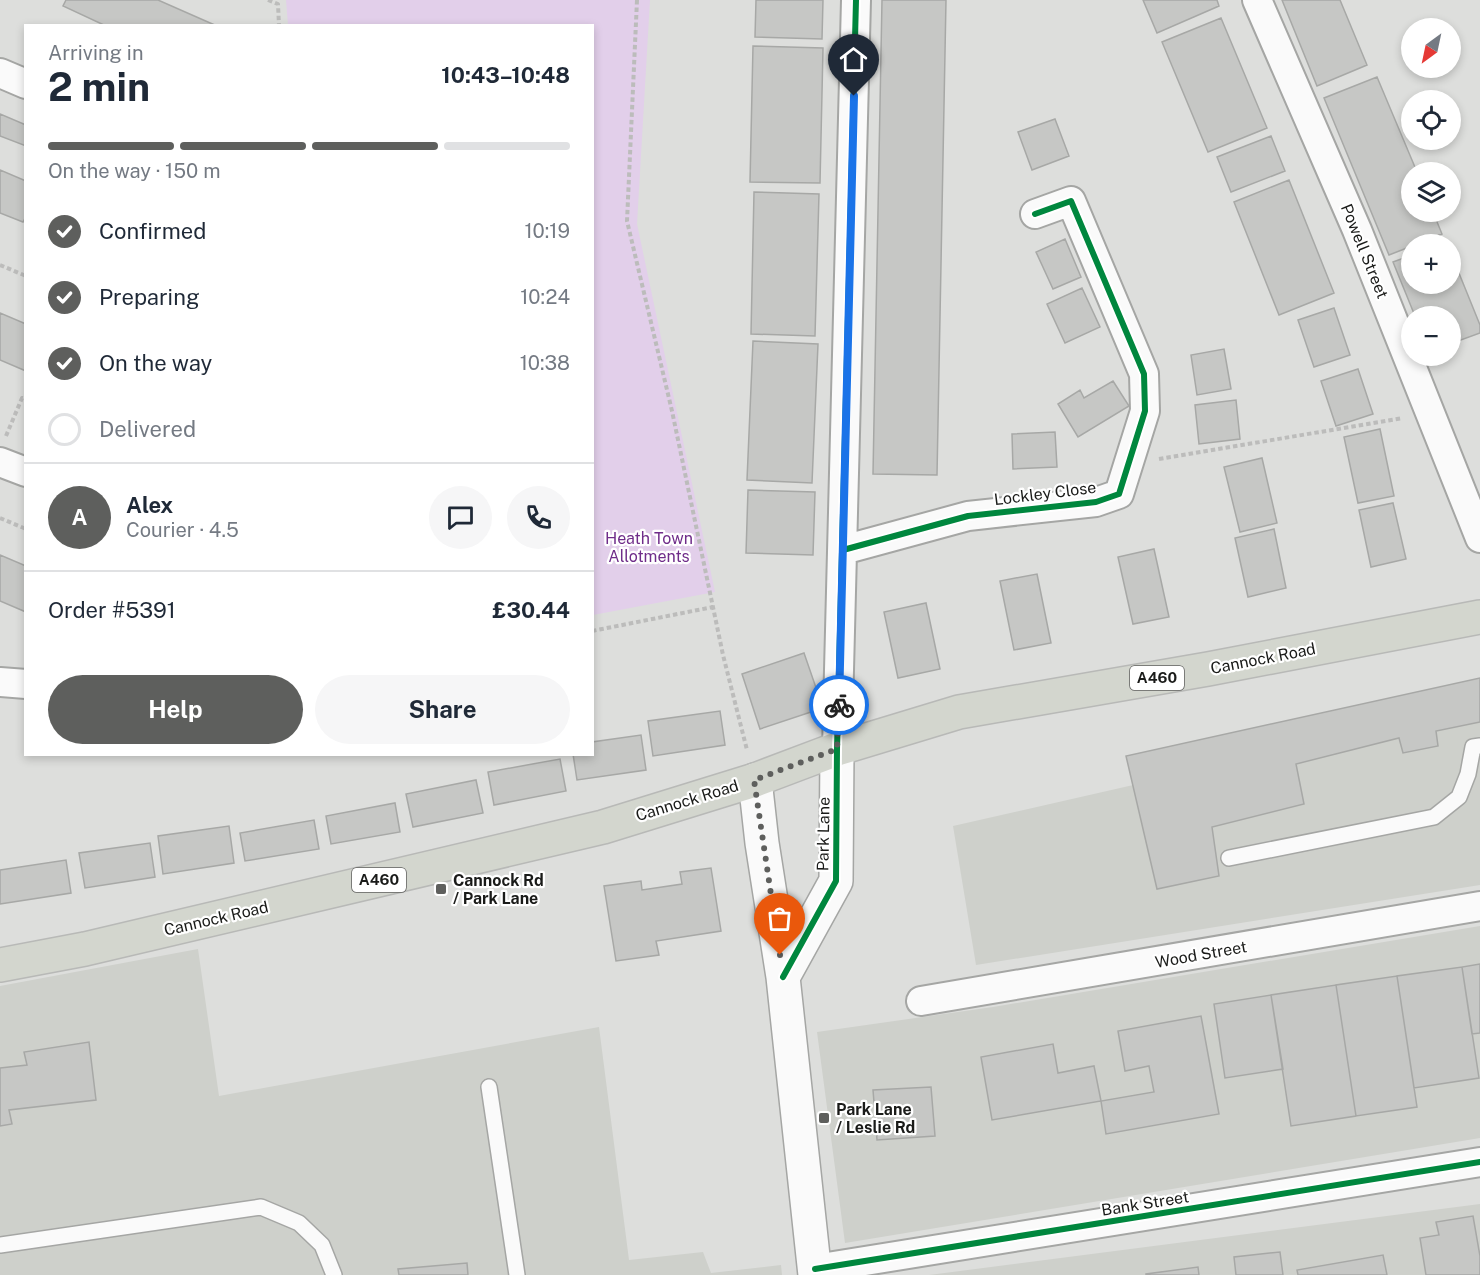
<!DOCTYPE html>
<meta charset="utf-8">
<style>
:root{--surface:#fff;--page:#f6f6f7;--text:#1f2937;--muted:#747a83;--line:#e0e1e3;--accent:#5e5f5d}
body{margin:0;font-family:"Public Sans",sans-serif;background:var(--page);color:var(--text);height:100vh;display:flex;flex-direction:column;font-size:22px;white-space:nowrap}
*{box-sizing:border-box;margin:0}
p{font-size:20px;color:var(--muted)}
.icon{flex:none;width:33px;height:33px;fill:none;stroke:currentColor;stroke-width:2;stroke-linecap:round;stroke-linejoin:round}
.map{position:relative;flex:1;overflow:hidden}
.details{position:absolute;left:24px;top:24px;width:570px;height:732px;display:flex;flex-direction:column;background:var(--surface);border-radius:0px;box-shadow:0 3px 9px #0003}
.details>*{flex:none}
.needle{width:39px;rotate:213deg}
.fabs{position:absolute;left:1401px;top:18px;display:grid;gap:12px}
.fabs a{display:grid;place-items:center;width:60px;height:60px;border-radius:50%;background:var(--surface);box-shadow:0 3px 9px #0003;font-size:30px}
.pin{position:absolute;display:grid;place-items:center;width:51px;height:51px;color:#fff;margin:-62px -26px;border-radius:50% 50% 50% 0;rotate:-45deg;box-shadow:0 0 6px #0007}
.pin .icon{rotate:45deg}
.courier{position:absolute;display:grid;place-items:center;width:60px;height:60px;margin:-30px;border:4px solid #1a73e8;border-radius:50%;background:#fff;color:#222;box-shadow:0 2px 8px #0007}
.head em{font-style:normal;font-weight:700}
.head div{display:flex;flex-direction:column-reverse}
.head{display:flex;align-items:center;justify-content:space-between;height:102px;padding:0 24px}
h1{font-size:39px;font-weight:700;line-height:45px}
.bar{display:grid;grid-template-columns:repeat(4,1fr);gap:9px 6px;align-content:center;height:72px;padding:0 24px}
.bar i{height:8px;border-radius:4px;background:var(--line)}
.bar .on{background:var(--accent)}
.bar p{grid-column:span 4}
.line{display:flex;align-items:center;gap:15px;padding:0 24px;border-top:2px solid var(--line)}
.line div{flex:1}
.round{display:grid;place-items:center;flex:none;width:63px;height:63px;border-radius:32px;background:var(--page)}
ol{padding:0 24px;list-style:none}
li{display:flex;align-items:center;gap:18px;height:66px}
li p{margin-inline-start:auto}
li .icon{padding:6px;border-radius:50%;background:var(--accent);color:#fff;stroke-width:4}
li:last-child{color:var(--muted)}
li i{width:33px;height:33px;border:3px solid var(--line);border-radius:50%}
.cta{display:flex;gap:12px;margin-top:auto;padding:12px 24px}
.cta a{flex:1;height:69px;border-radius:36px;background:var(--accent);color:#fff;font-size:24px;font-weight:700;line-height:69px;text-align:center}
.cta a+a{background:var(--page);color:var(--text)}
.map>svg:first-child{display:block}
.built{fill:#ced0cb}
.green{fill:#e2cfea}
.building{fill:#c6c7c5;stroke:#a7a8a6;stroke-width:1.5}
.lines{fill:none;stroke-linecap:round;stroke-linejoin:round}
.lane-casing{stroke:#a5a6a4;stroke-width:18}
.street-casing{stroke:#a5a6a4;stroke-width:32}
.secondary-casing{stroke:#a5a6a4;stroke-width:36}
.highway-casing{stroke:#b8b9b7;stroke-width:36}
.path{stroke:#bcbcbb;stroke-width:4;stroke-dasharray:4.5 3;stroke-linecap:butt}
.lane{stroke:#fafafa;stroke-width:15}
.street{stroke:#fafafa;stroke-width:28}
.secondary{stroke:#fafafa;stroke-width:33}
.highway{stroke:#d3d6ce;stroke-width:33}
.cycleway-casing{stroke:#fff;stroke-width:10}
.cycleway{stroke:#00873e;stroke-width:6}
.done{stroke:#5e5f5d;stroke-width:6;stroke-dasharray:0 10.8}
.route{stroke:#1a73e8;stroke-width:8}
.poi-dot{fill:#5e5f5d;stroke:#fff;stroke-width:2}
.labels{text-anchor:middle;stroke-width:4.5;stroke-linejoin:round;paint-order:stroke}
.shield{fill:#fff;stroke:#5f5f5e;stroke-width:1.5}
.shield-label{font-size:15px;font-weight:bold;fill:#1a1b19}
.street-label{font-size:16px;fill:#1a1b19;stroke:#fff}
.park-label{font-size:16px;fill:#6f2c89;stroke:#fff}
.poi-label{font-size:16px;font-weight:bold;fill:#1a1b19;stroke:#fff;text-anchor:start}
</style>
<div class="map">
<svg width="1480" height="1275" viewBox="0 0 1480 1275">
<rect width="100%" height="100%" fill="#dddedc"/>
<path class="built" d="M1480,706V885L976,965L953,826Z
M1480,926V1138L845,1243L817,1032L993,1007Z
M198,949L219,1096L599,1027L629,1260L703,1252L711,1273L781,1265L782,1275H0V986Z
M1480,1204V1275H929Z"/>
<path class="green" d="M286,0H650L637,224L715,592L593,615L592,26L288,25Z"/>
<path class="building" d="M66,0H158L217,26H106L63,6Z
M756,0H823L822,39L755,37Z
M882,0H946L937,475L873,474Z
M1143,0H1217L1219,6L1157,33Z
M1282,0H1340L1367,65L1317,86Z
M1221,18L1267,128L1208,152L1162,42Z
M753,46L823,48L820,183L750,182Z
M1377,77L1417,172H1412V212H1433L1442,234L1416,244H1412V246L1389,255L1324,98Z
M0,114L26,125V146L0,136Z
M1055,119L1069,156L1032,170L1018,132Z
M1271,136L1285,171L1231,192L1217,157Z
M0,170L26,181V217L23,222L0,213Z
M1289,180L1334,293L1279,315L1234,202Z
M754,192L819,194L815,336L751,334Z
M1065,239L1081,277L1053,289L1036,252Z
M1450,251L1480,325V333L1450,344V316H1415L1393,262L1412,255V284H1450Z
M1082,288L1100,327L1065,343L1047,304Z
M1334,308L1350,355L1314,367L1298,320Z
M0,313L26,324V371L0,360Z
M753,341L818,344L812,483L747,480Z
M1224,349L1231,389L1197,395L1191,355Z
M1358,369L1373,414L1336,426L1321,381Z
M1113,381L1129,406L1078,437L1058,404L1080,390L1084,398Z
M1236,400L1240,439L1199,444L1195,405Z
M1380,429L1394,496L1358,503L1344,437Z
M1055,432L1057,467L1013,469L1012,434Z
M1262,458L1277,523L1240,532L1224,467Z
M748,490L815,492L813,555L746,553Z
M1393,503L1406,559L1371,567L1359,510Z
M1274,529L1286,588L1248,597L1235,538Z
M1154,549L1169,617L1133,624L1118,557Z
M0,555L26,566V612L0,601Z
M1037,574L1051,643L1014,650L1000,581Z
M926,603L940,669L898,678L884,612Z
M804,653L823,708L760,729L742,674Z
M1480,678V722L1436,731L1438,746L1403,753L1399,738L1296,764L1304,804L1212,827L1219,876L1157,889L1126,756Z
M720,711L725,745L653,756L648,721Z
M641,735L646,770L577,780L573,754H592V742Z
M560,759L566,791L494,805L488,772Z
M476,780L483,813L413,827L406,794Z
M395,803L400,832L331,844L326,816Z
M314,820L319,849L245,861L240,833Z
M229,826L234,863L163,874L158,836Z
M150,843L155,877L85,888L79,853Z
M66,860L71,893L0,904V870Z
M711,868L721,931L656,941L659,955L616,961L604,886L641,881L642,890L682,884L680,872Z
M1480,964V1033L1472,1034L1462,967Z
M1462,967L1479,1078L1414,1088L1397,976Z
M1397,976L1417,1107L1356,1116L1336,985Z
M1336,985L1356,1116L1291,1126L1271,995Z
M1271,995L1283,1069L1225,1078L1214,1004Z
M1201,1016L1219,1114L1106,1134L1101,1101L1154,1092L1149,1066L1125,1071L1118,1031Z
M89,1042L96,1100L9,1110L12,1124L0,1126V1068L27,1065L24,1052Z
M1053,1044L1058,1073L1094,1066L1101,1101L992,1120L981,1057Z
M931,1087L935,1136L877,1140L873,1090Z
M1473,1216L1480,1256V1275H1426L1420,1238L1439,1235L1436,1222Z
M1280,1252L1283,1275H1236L1234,1257Z
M1383,1255L1387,1275H1298L1297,1270Z
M467,1263L468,1275H399L398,1269Z
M1198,1267L1199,1275H1146V1274Z"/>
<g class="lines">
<g class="lane-casing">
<path id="lane" d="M1229,858L1434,817L1459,797L1468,774L1473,747L1480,746
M489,1087L517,1275
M0,1245L261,1207L299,1223L322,1245L334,1275"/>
</g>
<g class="street-casing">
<path id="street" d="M1257,0L1357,230L1480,538
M0,73L26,84
M0,462L26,472
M843,550L968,516L1096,502L1119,494L1145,411L1144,374L1071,201L1035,214
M0,682L26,684
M837,749L856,0
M921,1001L1480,906
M815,1269L1480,1162"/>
</g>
<g class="secondary-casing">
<path id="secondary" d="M755,780L762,843L783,977L815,1275
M783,977L836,881L837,749"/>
</g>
<g class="highway-casing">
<path id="highway" d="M0,965L85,949L603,827L755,780L837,749L959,712L1208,669L1480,617"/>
</g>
<path class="path" d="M268,0L278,4L279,26
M637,0L627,221L672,411L723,655L747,750
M0,265L26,276
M6,436L22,398L26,399
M1159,459L1403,418
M0,518L26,529
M592,631L713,607"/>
<use href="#lane" class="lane"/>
<use href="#street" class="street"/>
<use href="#secondary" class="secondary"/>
<use href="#highway" class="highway"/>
<g class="cycleway-casing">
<path id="cycleway" d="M843,550L968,516L1096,502L1119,494L1145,411L1144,374L1071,201L1035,214
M783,977L836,881L837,749L856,0
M815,1269L1480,1162"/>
</g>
<use href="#cycleway" class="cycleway"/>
</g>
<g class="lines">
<path class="done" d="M780,955L754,780L837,749L839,705"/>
<path class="route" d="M839,705L854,96"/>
</g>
<g class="poi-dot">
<rect x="435" y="883" width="12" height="12" rx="3"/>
<rect x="818" y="1112" width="12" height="12" rx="3"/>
</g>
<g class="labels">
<g class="shield">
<rect x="1130" y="666" width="54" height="24" rx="4.5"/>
<rect x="352" y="868" width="54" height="24" rx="4.5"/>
</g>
<g class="shield-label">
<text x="1157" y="683">A460</text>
<text x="379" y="885">A460</text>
</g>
<g class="street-label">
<text transform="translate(1365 251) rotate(68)" y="6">Powell Street</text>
<text transform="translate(1045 493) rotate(-7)" y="6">Lockley Close</text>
<text transform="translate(1263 658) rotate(-11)" y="6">Cannock Road</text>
<text transform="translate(687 800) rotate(-17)" y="6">Cannock Road</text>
<text transform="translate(823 834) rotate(-89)" y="6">Park Lane</text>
<text transform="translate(216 918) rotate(-13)" y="6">Cannock Road</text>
<text transform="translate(1201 954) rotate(-10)" y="6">Wood Street</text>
<text transform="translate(1145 1203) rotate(-9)" y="6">Bank Street</text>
</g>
<g class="park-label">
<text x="649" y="544">Heath Town<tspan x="649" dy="18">Allotments</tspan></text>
</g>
<g class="poi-label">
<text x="453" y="886">Cannock Rd<tspan x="453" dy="18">/ Park Lane</tspan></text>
<text x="836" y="1115">Park Lane<tspan x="836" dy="18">/ Leslie Rd</tspan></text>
</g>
</g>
</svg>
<div class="fabs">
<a><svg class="needle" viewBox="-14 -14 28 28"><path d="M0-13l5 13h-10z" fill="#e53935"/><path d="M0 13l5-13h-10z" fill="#747a83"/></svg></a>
<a><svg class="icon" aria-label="locate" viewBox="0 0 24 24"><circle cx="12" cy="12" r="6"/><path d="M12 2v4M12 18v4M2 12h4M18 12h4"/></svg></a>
<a><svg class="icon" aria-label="layers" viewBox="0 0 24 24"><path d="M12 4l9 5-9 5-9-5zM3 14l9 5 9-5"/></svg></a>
<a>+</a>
<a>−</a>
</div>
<div class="pin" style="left:780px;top:955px;background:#ea580c"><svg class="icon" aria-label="bag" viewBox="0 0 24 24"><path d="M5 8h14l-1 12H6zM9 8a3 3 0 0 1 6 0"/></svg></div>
<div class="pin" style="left:854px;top:96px;background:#1f2937"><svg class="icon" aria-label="home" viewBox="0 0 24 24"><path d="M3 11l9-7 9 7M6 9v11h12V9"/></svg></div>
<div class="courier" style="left:839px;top:705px"><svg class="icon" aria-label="bike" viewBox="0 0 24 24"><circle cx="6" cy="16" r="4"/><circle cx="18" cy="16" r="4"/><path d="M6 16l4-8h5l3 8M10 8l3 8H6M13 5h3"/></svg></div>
<section class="details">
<div class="head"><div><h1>2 min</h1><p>Arriving in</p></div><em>10:43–10:48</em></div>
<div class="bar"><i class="on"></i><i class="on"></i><i class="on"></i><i></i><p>On the way · 150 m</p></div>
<ol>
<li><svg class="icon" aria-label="check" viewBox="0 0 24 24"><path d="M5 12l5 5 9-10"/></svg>Confirmed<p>10:19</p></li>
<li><svg class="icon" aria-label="check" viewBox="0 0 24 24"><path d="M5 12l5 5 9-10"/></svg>Preparing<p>10:24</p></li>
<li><svg class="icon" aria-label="check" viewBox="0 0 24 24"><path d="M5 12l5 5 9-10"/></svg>On the way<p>10:38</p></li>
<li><i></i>Delivered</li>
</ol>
<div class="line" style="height:108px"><b class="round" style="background:var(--accent);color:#fff">A</b><div><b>Alex</b><p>Courier · 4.5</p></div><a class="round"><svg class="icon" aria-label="chat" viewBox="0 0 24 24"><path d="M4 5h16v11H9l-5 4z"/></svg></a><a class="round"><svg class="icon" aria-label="phone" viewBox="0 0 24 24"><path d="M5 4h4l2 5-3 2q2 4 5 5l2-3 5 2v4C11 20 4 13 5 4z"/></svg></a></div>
<div class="line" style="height:78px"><div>Order #5391</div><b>£30.44</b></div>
<div class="cta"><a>Help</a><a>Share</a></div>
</section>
</div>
